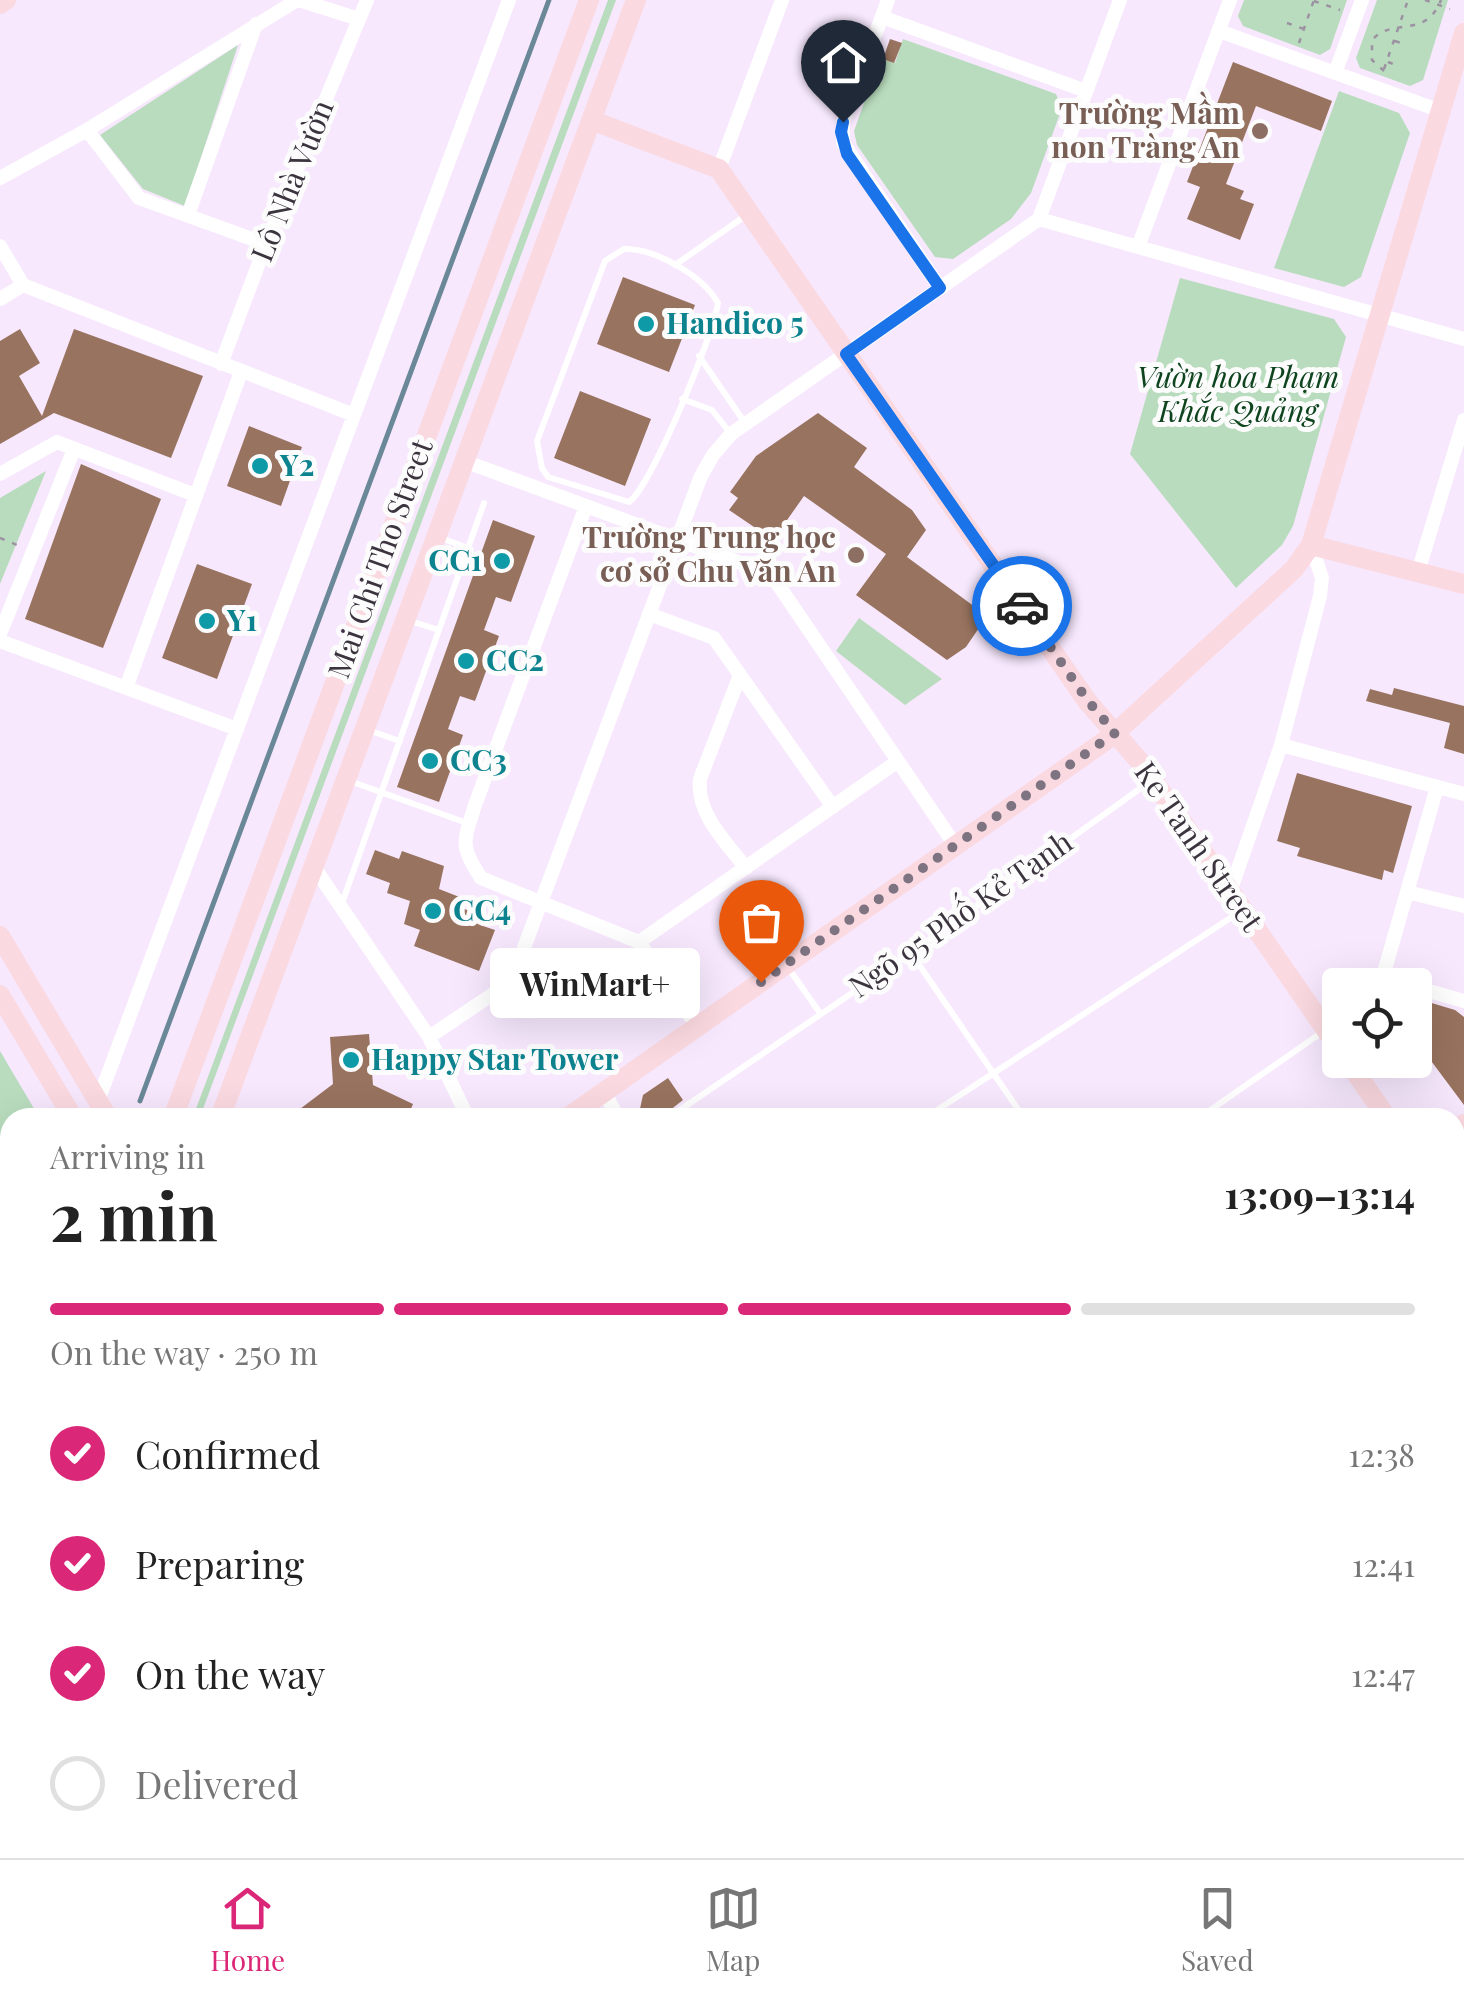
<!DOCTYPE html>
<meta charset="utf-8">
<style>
:root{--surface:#fff;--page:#f2f2f2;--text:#222;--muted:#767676;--line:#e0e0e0;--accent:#db2777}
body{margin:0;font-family:"Playfair Display",serif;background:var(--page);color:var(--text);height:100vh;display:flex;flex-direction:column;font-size:38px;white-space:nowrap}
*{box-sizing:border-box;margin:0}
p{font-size:32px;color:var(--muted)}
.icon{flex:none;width:55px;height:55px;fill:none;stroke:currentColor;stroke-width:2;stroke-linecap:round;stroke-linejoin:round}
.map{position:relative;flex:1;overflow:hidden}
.panel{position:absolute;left:0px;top:1108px;width:1465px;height:752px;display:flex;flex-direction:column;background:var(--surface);border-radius:30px 30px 0 0;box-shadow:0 10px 40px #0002}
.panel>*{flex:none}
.fabs{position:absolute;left:1322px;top:968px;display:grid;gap:20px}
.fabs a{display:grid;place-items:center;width:110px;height:110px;border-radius:10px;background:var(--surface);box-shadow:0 10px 40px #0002;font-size:50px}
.pin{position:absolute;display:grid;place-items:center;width:85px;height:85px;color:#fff;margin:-102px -42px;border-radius:50% 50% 50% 0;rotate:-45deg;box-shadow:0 0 10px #0007}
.pin .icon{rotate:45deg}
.courier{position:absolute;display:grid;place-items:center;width:100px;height:100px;margin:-50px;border:8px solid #1a73e8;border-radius:50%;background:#fff;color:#222;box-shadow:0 2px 12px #0007}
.bubble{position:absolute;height:70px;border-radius:10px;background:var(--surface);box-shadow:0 10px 40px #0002;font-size:32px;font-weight:700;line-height:70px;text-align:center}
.head em{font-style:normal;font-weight:700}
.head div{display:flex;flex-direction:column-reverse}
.head{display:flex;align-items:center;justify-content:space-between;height:170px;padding:0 50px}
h1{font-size:65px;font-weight:700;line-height:75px}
.bar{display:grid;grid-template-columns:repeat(4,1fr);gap:15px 10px;align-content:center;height:120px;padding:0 50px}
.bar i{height:12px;border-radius:8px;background:var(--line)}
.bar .on{background:var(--accent)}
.bar p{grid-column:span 4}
ol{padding:0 50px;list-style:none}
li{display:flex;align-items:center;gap:30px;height:110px}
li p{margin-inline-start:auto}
li .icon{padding:10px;border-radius:50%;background:var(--accent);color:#fff;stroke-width:4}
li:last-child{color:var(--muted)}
li i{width:55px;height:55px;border:5px solid var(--line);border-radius:50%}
.tab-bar{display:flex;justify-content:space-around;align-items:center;height:140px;border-top:2px solid var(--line);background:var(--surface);font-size:28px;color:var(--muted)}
.tab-bar a{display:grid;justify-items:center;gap:5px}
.tab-bar .on{color:var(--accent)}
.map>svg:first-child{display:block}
.green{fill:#b9dcbe}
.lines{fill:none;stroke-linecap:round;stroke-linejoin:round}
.stream{stroke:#6a8898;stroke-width:5}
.building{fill:#98735f}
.path{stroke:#9d92a2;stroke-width:2.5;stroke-dasharray:5 8;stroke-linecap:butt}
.lane{stroke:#fff;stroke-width:6}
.street{stroke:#fff;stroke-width:14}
.secondary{stroke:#fbd9e1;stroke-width:20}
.done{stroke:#7d7381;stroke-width:10;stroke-dasharray:0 18}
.route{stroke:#1a73e8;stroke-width:12}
.education-dot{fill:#8d6e63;stroke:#fcfcfc;stroke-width:4}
.culture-dot{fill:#0f9aa8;stroke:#fcfcfc;stroke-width:4}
.labels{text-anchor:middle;stroke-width:10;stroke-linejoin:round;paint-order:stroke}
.education-label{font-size:30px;font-weight:bold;fill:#785e54;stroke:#fcfcfc;text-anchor:end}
.street-label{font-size:30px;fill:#3b343e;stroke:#fcfcfc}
.culture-label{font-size:30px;font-weight:bold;fill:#0d838f;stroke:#fcfcfc;text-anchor:start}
.park-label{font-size:30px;font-style:italic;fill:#0e441e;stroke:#fcfcfc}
</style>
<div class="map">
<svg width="1464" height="1858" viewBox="0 0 1464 1858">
<rect width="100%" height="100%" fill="#f7e8fd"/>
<path class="green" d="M608,0H616L200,1117H193Z
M1244,0H1347L1330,49L1320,55L1243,26L1238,16Z
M1377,0H1448L1423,80L1410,86L1360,68L1356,58Z
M903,39L1056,94L1062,108L1031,193L1011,219L953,259L935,257L857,145L854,131L880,58L895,63Z
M238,45L185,206L143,189L100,135Z
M1339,91L1399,113L1410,133L1361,277L1344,287L1274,268Z
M1180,278L1334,319L1346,337L1293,526L1282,545L1236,588L1130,454Z
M46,471L0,584V498Z
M859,618L942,679L905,705L836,651Z
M0,1051L39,1117L10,1118V1292L0,1319Z
M426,1850H497L498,1858H416Z
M947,1850H1038L1028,1858H936Z"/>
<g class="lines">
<path class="stream" d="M140,1101L549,0
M0,1478L10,1451"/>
</g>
<path class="building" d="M890,39L902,43L894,63L883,59Z
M1233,62L1332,101L1321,131L1256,106L1226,184L1244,191L1240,199L1254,204L1240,240L1187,219L1200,187L1187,182Z
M623,277L695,305L669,372L597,344Z
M20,329L40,363L19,376L42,416L74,329L203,376L171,458L54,413L0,444V341Z
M580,391L651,419L625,486L554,458Z
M818,413L867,448L854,467L912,510L926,530L907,557L975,607L983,622L966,647L947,660L856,595L886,554L804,496L773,540L729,510L738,498L730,492L756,456Z
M249,426L302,447L281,506L227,486Z
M81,464L161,499L103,648L25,619Z
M493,520L535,536L511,602L496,597L484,630L499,636L475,701L460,696L448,729L463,735L439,802L397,787Z
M197,564L252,584L217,679L162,658Z
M1394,688L1464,706V754L1444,748L1450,723L1366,701L1370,689L1392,695Z
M1297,773L1412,806L1393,873L1384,870L1382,880L1297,856L1300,848L1277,841Z
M375,850L399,859L402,851L444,866L439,889L462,898L459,907L483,916L480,925L495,930L479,971L414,946L420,930L404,924L410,901L387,893L390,883L366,874Z
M1415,998L1455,1010L1464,1017V1105L1420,1046L1415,1050Z
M369,1034L373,1085L413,1104L407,1118H288L333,1084L330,1037Z
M668,1078L683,1100L660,1118H638L643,1095Z"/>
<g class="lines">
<path class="path" d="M1425,0L1450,9
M1314,1L1340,10
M1287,23L1304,29
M1395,41L1404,44
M1299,43L1314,0
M1388,62L1396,65
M1384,69L1408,0
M1384,71L1372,60V40C1394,16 1425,40 1441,0
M0,538L17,545"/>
<path class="lane" d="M624,249C655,248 703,276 718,303C713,336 652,485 629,502L548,477L542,468L537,441L605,261Z
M675,265L748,214
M699,356L745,423
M682,399L712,410L731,434
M441,538L468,548
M407,620L439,630
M368,730L400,741
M347,780L467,823
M341,906L484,503
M911,953L1024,1118
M789,969L820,1013
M668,1118L911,953L1152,780
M925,1118L1238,913
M1199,1118L1321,1033
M1455,1322L1464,1315
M1455,1415L1464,1428
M1455,1519L1464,1512
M1455,1608L1464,1617
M1455,1669L1464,1682
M287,1850L297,1858
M344,1858L352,1850
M1120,1858L1129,1850"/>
<path class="street" d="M299,0L359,19
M888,0L843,122V143L940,288
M882,17L1086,91
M1219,31L1441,111
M1335,73L1362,0
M87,130L139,198L266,244
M719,169L782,0
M0,178L87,130L297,0
M188,215L256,24
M1039,219L1464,339
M0,246L23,285L354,415
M1138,247L1230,0
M0,299L23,285
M221,364L266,244L367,0
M464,461L746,565L775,580L955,845
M0,474L57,442L195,495
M586,506L475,805C464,841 459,845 481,878L639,942
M1418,572L1464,420
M649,614L714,638L833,807
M0,634L74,449
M0,641L237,729
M740,675L700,779C696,814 726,842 746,868
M126,688L241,372
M1281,745L1464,794
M314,867L429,1037L468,1118
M1230,892L1281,745L1320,596L1322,578L1311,545
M1407,892L1464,906
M1390,980L1385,969L1437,787
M1415,987L1464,1001
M697,1026L639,942L898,761
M429,1037L496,992L519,961L701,476L713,455L731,434L1039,219L1120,0
M604,1091L618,1118
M98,1101L509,0
M1455,1771L1464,1766
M695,1850L699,1858
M776,1850L779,1858
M1066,1850L1073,1858
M598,1858L613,1850
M923,1858L933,1850
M1301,1858L1316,1850"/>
<path class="secondary" d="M0,4L6,0
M591,120L719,169L1087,701L1142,764L1340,1050
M1311,545L1464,584
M0,936L108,1118
M0,995L73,1118
M1347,1060L1387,1118
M173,1118L589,0
M220,1118L636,0
M567,1118L1112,736L1294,569L1311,545L1464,33
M1455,1130L1464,1124
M1455,1219L1464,1232
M0,1363L10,1336
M0,1584L10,1557
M0,1710L10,1684
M1455,1823L1464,1817
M522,1850L523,1858
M1398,1858L1411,1850"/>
</g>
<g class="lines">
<path class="done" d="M761,982L1115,733L1088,701L1022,606"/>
<path class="route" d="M843,122L841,132L847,154L940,288L846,354L1022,606"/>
</g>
<g class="education-dot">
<circle cx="1260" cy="131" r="10"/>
<circle cx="856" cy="555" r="10"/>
</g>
<g class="culture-dot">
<circle cx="646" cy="324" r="10"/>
<circle cx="260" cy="466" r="10"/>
<circle cx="502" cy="561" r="10"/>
<circle cx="207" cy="621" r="10"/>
<circle cx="466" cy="661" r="10"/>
<circle cx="430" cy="761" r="10"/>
<circle cx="433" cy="911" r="10"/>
<circle cx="351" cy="1060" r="10"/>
</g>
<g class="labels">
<g class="education-label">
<text x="1240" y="124">Trường Mầm<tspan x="1240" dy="34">non Tràng An</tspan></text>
<text x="836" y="548">Trường Trung học<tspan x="836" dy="34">cơ sở Chu Văn An</tspan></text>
</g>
<g class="street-label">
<text transform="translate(293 181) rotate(-68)" y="10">Lô Nhà Vườn</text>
<text transform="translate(381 559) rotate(-70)" y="10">Mai Chi Tho Street</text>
<text transform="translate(1198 847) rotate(55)" y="10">Ke Tanh Street</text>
<text transform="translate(961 915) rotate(-35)" y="10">Ngõ 95 Phố Kẻ Tạnh</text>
</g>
<g class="culture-label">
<text x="666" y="334">Handico 5</text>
<text x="280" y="476">Y2</text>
<text x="482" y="571" text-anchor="end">CC1</text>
<text x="227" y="631">Y1</text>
<text x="486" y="671">CC2</text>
<text x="450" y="771">CC3</text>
<text x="453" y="921">CC4</text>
<text x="371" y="1070">Happy Star Tower</text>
</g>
<g class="park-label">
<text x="1238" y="388">Vườn hoa Phạm<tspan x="1238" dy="34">Khắc Quảng</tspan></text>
</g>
</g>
</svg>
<div class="fabs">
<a><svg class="icon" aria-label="locate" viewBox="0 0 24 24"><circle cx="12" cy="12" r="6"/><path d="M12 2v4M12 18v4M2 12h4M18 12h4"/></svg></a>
</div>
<div class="pin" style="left:761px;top:982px;background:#ea580c"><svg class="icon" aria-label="bag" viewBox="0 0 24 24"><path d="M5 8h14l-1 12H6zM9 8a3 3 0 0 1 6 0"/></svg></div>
<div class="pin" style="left:843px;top:122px;background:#1f2937"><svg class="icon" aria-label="home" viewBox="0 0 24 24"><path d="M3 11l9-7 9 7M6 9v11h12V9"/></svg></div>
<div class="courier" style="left:1022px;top:606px"><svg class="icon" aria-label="car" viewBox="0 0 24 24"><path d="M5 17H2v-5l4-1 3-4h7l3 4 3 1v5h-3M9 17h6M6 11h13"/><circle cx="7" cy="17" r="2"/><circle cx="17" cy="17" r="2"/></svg></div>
<div class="bubble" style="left:490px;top:948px;width:210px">WinMart+</div>
<section class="panel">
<div class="head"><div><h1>2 min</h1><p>Arriving in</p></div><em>13:09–13:14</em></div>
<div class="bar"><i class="on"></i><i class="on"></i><i class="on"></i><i></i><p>On the way · 250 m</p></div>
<ol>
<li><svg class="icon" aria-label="check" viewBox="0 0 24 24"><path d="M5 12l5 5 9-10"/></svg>Confirmed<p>12:38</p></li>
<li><svg class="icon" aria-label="check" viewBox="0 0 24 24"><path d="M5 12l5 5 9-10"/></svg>Preparing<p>12:41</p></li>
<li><svg class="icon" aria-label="check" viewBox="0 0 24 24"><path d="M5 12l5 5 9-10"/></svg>On the way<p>12:47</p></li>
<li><i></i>Delivered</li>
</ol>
</section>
</div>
<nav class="tab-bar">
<a class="on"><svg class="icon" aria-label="home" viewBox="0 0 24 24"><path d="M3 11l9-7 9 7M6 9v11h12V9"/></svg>Home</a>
<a><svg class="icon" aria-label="map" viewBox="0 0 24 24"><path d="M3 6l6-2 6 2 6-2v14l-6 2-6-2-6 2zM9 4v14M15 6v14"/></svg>Map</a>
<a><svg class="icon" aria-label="saved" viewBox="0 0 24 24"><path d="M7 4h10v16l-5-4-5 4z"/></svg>Saved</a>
</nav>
